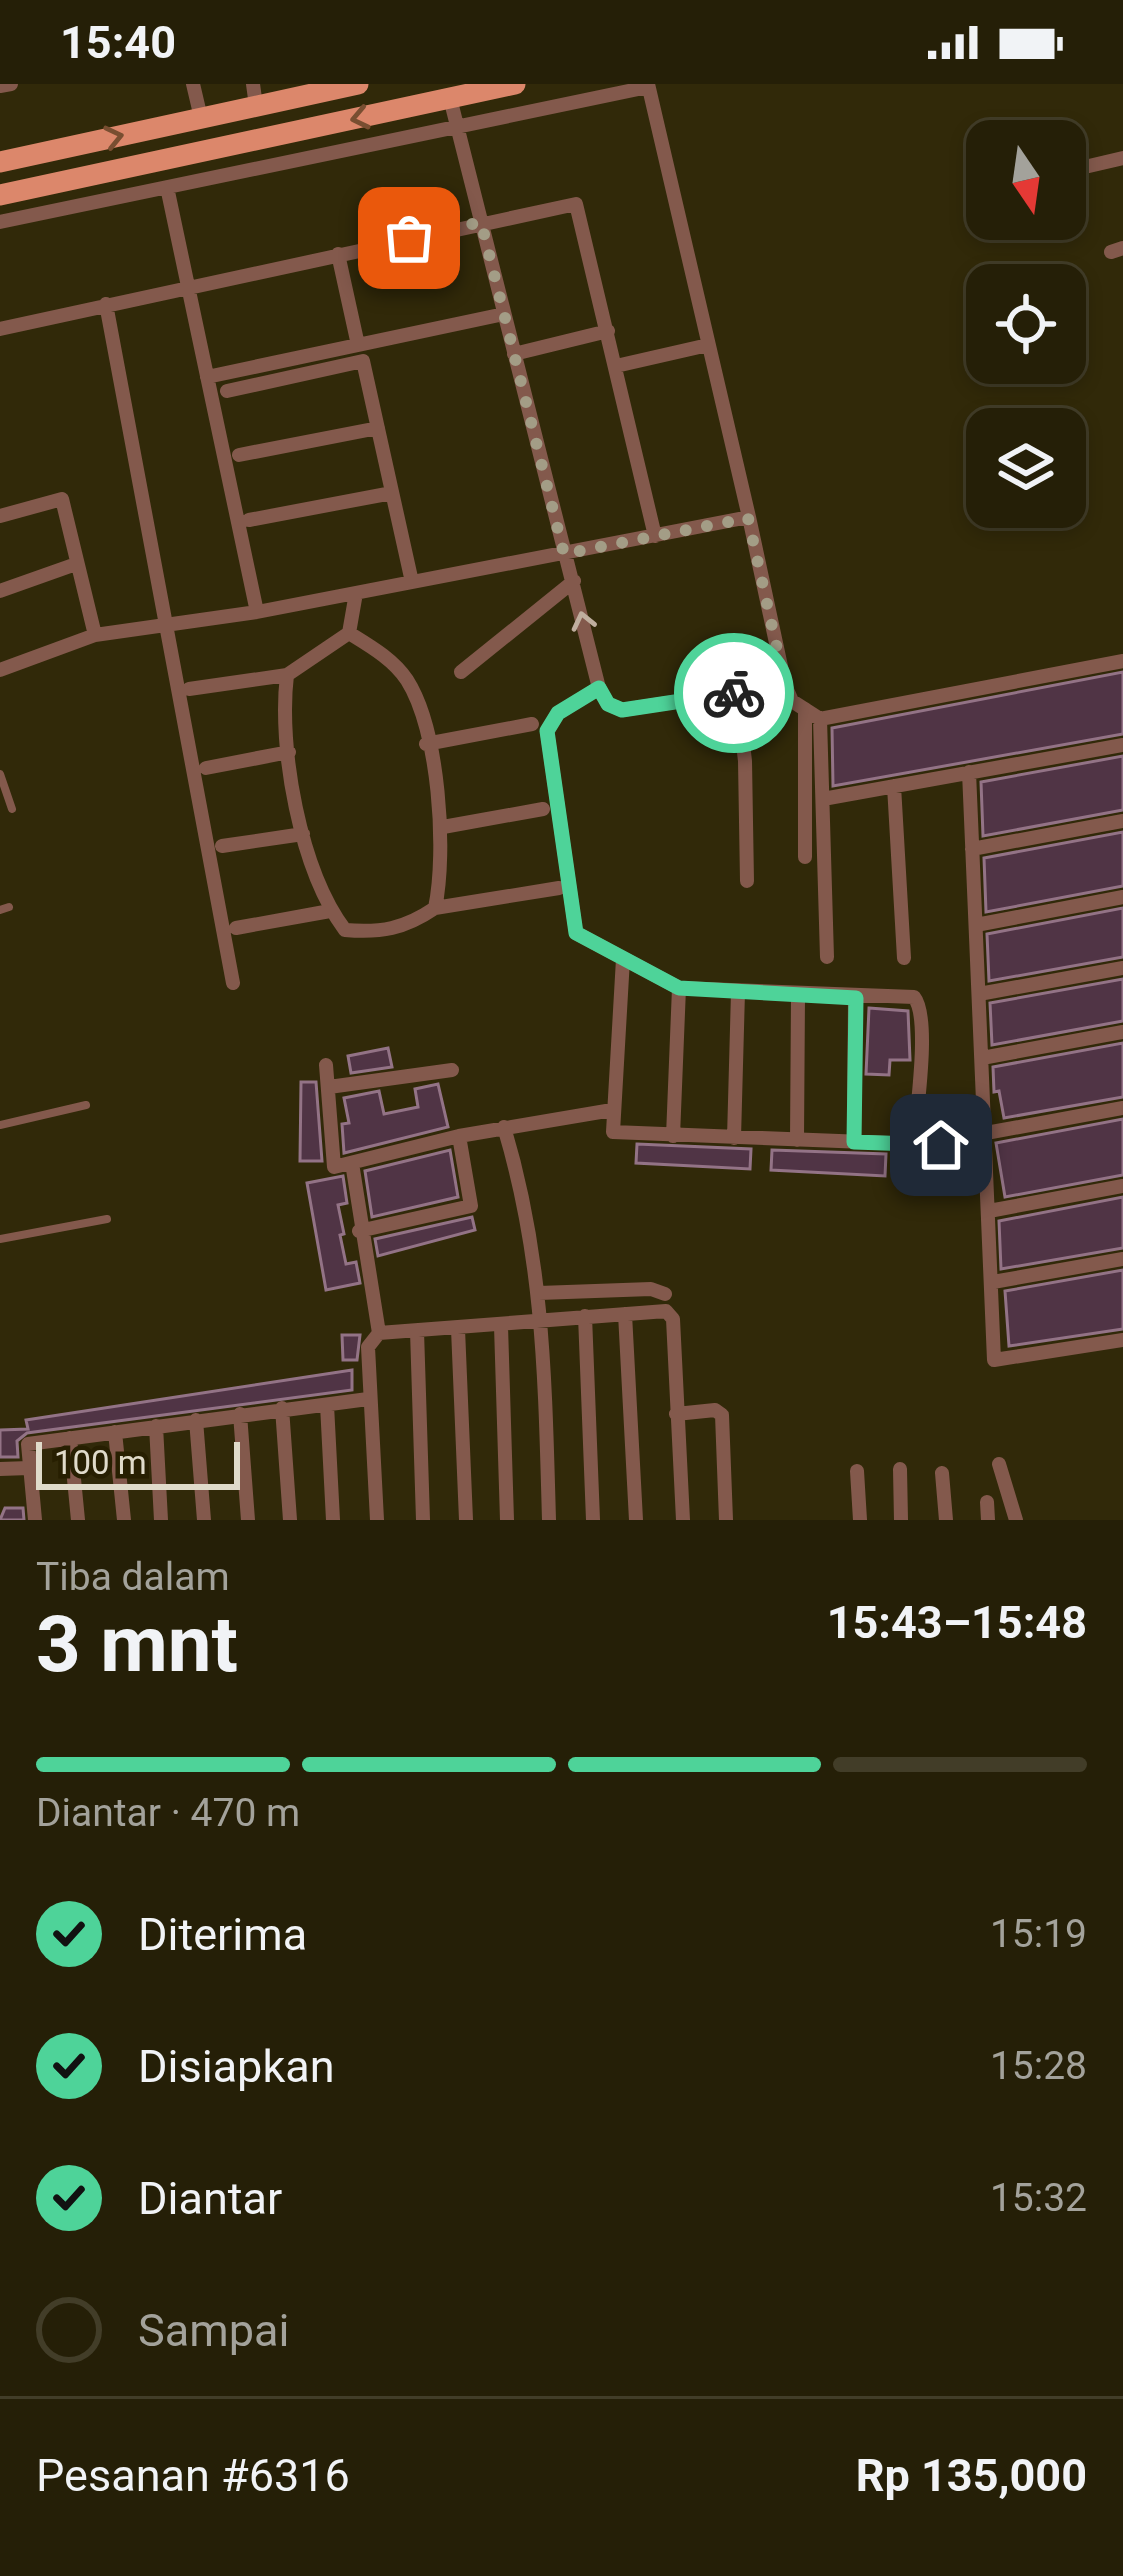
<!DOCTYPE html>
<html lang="id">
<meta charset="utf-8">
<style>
:root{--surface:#251f07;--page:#312c15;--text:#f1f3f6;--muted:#a3a29b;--line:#423d28;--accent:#4ed399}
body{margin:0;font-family:Roboto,sans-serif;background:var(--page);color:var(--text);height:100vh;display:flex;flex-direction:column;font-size:45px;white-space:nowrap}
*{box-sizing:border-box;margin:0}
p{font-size:39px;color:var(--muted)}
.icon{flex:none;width:66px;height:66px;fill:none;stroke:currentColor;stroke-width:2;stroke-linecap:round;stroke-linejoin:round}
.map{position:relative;height:1436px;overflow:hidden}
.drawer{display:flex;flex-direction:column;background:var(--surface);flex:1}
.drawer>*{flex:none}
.needle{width:78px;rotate:167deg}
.controls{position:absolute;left:966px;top:36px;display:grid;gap:24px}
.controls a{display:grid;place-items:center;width:120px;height:120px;border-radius:24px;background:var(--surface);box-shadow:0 6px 18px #0003,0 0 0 3px var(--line);font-size:60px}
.scale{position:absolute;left:36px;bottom:30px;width:204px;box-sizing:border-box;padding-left:12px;border:6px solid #e0dbca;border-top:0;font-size:33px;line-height:42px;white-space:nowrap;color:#e0dbca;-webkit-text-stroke:9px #271f01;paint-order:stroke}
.pin{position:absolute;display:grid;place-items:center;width:102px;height:102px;color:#fff;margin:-51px;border-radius:24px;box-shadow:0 6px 18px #0006}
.courier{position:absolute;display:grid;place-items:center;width:120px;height:120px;margin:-60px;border:9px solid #4ed399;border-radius:50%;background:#fff;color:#222;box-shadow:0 3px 15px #0007}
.head em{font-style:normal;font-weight:700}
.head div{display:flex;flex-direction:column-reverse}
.head{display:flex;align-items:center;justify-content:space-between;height:204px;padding:0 36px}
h1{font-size:78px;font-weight:700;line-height:90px}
.bar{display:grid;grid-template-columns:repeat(4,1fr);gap:18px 12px;align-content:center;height:144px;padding:0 36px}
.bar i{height:15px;border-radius:9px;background:var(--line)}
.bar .on{background:var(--accent)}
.bar p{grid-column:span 4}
.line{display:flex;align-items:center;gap:30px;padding:0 36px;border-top:3px solid var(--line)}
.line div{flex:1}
ol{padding:0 36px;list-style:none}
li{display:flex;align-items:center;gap:36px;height:132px}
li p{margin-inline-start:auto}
li .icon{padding:12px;border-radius:50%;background:var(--accent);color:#111;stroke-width:4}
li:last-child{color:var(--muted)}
li i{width:66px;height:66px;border:6px solid var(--line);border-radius:50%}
.status{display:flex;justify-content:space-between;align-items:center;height:84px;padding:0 60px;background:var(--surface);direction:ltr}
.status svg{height:33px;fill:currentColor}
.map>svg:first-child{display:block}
.building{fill:#503445;stroke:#937386;stroke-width:3}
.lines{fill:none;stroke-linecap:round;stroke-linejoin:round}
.lane{stroke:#83594c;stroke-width:8}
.street{stroke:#83594c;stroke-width:14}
.primary{stroke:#dc876b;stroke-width:21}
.oneway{stroke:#784e31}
.oneway2{stroke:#bfae9e}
.done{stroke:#a39d86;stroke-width:12;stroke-dasharray:0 21.6}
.route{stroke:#4ed399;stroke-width:15}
</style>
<div class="status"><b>15:40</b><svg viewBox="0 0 49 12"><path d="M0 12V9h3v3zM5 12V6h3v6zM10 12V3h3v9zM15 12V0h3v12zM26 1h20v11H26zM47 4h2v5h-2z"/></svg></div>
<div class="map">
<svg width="1123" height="1436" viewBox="0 0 1123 1436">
<rect width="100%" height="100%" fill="#312909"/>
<path class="building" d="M1123,588V650L833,702L832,644Z
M1123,672V726L983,752L981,698Z
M1123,748V802L986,828L984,774Z
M1123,824V873L989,897L987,850Z
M1123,895V937L992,961L990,919Z
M869,924L908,927L910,976H890L889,991L866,990Z
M1123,959V1013L1004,1034L999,1007L994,1008L993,983Z
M388,964L392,983L351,989L348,972Z
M301,998H316L322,1077H300Z
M438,1000L448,1043L344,1069L342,1040L349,1039L344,1014L379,1007L384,1030L418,1023L415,1005Z
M1123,1035V1091L1005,1113L996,1059Z
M637,1060L751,1065L750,1085L636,1079Z
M450,1066L458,1113L372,1133L365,1087Z
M772,1066L886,1070L885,1092L771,1086Z
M343,1092L347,1119L338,1121L344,1150L340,1151L346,1180L356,1178L360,1199L326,1206L307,1099Z
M1123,1113V1164L1001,1185L999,1137Z
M472,1133L475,1146L378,1172L375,1155Z
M1123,1186V1245L1009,1262L1005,1207Z
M342,1251H360L357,1276H343Z
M352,1286V1306L27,1349L17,1357L18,1373H0V1346L28,1345L26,1336Z
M5,1424H23L24,1436H0Z"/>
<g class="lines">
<path class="lane" d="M0,690L12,725
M0,826L9,823
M0,1041L86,1021
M0,1155L107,1135"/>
<path class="street" d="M193,0L201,34
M253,0L256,22
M648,0L749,433
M0,2L11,0
M450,14L599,604L608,620L622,626L785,601
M1089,82L1123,74
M167,103L257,528
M0,138L648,3
M1111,168L1123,164
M338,170L358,261
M106,220L233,899
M0,245L576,120L655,452
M514,270L608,247
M616,282L708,261
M207,293L504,230
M227,307L363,277L412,498
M239,371L378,344
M0,432L62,415L95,551
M249,436L392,409
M0,507L76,480
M349,549C370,562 393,575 407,596C439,646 447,767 435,824C404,845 381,849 345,846C300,786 278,664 287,591Z
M349,549L356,509
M0,586L95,551L257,528L749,433L785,601L792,617L820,635L1123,577
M461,588L574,497
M599,604L558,629L547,647L576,849L679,904L914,913C931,934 916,1029 914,1060
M189,605L287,591
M737,608L745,677L747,797
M820,635L827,873
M426,660L532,640
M206,684L289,668
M969,688L994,1276L1123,1256
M894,702L904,874
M823,715L1123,661
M443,743L543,725
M222,762L303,750
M972,765L1123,737
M805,773V625
M435,824L559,804
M976,841L1123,813
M236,844L330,827
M623,875L613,1048L941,1061
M979,910L1123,884
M982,974L1123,948
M326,981L334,1083L459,1052L612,1026
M329,1003L452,986
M504,1043C544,1176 545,1298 549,1436
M986,1049L1123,1024
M673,1052L679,904
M734,1054L738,908
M797,1056L798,912
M854,1058L855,914
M352,1079L379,1249
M989,1127L1123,1102
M359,1147L471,1122L459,1052
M993,1198L1123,1175
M539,1209L651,1205L665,1210
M625,1230L636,1436
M585,1232L593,1436
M501,1242L507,1436
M458,1245L466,1436
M417,1247L423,1436
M327,1321L333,1436
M282,1324L290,1436
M240,1330L248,1436
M676,1330L715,1326L722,1331L726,1436
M196,1336L204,1436
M156,1342L161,1436
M115,1348L124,1436
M70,1354L78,1436
M999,1380L1016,1436
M0,1385L29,1384
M900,1385L901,1436
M857,1387L860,1436
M942,1389L946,1436
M987,1418L988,1436
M35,1436L28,1360L368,1315
M377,1436L368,1263L379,1249L666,1227L673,1235L683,1436"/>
<path class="primary" d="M0,78L358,0
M0,111L515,0"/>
</g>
<defs><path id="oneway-chevron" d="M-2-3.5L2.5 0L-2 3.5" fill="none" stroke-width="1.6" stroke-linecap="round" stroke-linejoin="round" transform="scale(3)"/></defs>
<g class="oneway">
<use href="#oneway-chevron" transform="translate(360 34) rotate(168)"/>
<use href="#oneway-chevron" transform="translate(114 53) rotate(-13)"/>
</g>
<use class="oneway2" href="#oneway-chevron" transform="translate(583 537) rotate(-103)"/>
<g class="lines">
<path class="done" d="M409,154L481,138L564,470L748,434L785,601L734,609"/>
<path class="route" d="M734,609L622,626L608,620L599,604L558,629L547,647L576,849L679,904L856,914L854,1058L941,1061"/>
</g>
</svg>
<div class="controls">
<a><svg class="needle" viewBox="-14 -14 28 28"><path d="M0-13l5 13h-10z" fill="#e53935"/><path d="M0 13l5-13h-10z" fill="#a3a29b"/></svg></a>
<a><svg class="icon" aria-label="locate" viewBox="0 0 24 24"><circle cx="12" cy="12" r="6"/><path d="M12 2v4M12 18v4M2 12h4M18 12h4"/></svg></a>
<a><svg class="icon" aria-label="layers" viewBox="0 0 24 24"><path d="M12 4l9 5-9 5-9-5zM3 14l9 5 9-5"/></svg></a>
</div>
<div class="scale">100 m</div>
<div class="pin" style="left:409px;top:154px;background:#ea580c"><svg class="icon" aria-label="bag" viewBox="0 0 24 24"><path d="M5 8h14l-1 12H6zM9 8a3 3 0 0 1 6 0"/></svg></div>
<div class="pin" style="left:941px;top:1061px;background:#1f2937"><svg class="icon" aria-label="home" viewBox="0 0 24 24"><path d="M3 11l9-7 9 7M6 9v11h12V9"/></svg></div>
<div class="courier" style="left:734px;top:609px"><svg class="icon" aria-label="bike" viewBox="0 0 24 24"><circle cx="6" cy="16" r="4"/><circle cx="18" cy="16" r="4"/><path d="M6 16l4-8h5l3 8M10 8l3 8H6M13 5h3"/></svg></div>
</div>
<section class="drawer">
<div class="head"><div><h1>3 mnt</h1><p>Tiba dalam</p></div><em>15:43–15:48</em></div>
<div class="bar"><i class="on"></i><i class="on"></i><i class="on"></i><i></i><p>Diantar · 470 m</p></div>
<ol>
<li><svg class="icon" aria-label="check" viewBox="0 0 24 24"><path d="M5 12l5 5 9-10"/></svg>Diterima<p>15:19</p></li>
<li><svg class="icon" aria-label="check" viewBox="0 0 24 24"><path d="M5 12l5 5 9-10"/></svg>Disiapkan<p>15:28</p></li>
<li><svg class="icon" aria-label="check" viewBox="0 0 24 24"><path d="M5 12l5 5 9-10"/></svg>Diantar<p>15:32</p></li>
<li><i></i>Sampai</li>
</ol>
<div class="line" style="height:156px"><div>Pesanan #6316</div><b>Rp 135,000</b></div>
</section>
